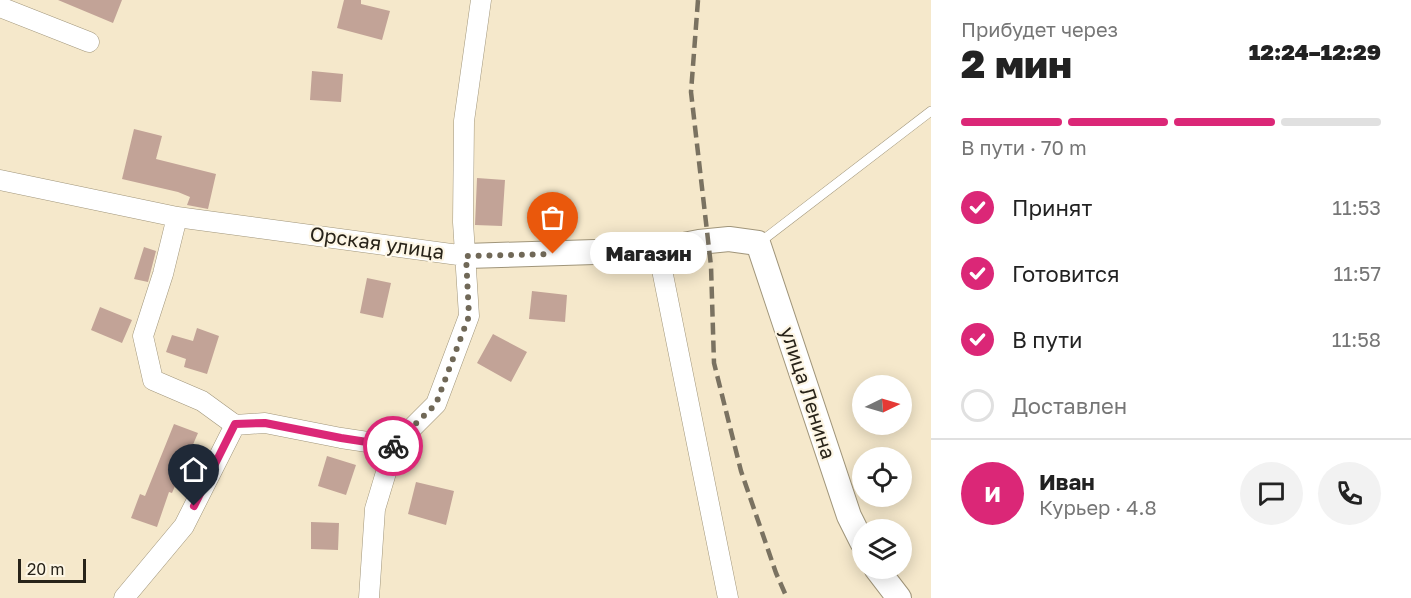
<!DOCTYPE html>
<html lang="ru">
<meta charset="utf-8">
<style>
:root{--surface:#fff;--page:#f2f2f2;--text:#222;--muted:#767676;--line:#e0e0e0;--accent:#db2777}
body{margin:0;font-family:"Golos Text",sans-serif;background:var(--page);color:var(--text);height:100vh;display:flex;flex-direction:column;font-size:22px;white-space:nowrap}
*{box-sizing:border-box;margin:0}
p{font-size:20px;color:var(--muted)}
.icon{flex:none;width:33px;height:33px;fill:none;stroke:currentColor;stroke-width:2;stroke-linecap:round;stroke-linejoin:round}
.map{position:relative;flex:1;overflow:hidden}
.sheet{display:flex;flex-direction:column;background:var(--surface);width:480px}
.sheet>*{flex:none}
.needle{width:39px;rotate:85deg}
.tools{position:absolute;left:852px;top:375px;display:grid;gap:12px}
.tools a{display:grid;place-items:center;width:60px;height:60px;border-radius:50%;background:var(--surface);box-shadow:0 3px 15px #0003;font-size:30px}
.scale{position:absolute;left:18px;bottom:15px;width:68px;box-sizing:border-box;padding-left:6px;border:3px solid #282319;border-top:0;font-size:16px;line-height:21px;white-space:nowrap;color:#282319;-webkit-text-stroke:4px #fdf6e5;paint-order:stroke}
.pin{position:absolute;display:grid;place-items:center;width:51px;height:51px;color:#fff;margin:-62px -26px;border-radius:50% 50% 50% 0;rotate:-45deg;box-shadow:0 0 6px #0007}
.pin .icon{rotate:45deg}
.courier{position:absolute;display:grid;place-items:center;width:60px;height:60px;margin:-30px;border:4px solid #db2777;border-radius:50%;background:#fff;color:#222;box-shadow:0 2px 8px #0007}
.bubble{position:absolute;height:42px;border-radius:21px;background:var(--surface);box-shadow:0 3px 15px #0003;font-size:20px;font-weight:800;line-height:42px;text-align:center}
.head em{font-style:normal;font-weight:800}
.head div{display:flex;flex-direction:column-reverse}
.head{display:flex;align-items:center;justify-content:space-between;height:102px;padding:0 30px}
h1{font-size:39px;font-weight:800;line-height:45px}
.bar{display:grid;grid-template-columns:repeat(4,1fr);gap:9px 6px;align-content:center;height:72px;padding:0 30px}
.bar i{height:8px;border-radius:4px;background:var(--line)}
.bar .selected{background:var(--accent)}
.bar p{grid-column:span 4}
.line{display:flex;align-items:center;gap:15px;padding:0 30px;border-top:2px solid var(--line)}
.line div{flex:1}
.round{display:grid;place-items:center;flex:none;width:63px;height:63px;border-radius:32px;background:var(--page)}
ol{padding:0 30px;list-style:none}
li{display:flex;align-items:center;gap:18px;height:66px}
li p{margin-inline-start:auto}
li .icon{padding:6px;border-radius:50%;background:var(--accent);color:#fff;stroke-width:4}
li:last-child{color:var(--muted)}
li i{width:33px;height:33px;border:3px solid var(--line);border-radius:50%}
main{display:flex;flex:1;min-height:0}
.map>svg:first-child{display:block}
.building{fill:#c2a397}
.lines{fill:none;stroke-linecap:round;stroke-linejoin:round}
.service-casing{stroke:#a0957a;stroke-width:10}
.minor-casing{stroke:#a0957a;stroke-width:21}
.tertiary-casing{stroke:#a0957a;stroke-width:26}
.service{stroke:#fff;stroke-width:9}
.minor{stroke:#fff;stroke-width:20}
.tertiary{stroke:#fff;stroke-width:24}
.rail{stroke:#7a7261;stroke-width:4.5;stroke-dasharray:12 6;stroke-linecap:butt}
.done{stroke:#706857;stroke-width:6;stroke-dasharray:0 10.8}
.route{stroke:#db2777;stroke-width:8}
.labels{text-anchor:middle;stroke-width:4.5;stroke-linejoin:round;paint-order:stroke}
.street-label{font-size:20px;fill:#282319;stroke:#fdf6e5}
</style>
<main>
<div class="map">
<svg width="931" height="598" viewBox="0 0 931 598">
<rect width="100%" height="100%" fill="#f5e8cb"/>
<path class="building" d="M58,0H122L113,23Z
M344,0H361V4L390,11L382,40L337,28Z
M312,71L343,74L341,102L310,100Z
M134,129L162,136L156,159L216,174L208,209L187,205L190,197L178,192L122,179Z
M477,178L505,180L502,226L475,225Z
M144,247L156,251L148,282L134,279Z
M367,278L391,283L383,318L360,313Z
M532,291L567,295L565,322L529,319Z
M100,307L132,320L122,343L91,330Z
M197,328L219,336L207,374L184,367L186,359L166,352L172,335L193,341Z
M493,334L527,352L511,382L477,363Z
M174,424L198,433L172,493L169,492L157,527L131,518L140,494L145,496Z
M327,456L356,465L346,495L318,486Z
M416,482L454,491L446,525L408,514Z
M311,522L339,523L338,550L311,549Z"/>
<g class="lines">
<g class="service-casing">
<path id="service" d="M759,243L931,111"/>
</g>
<g class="minor-casing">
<path id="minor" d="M0,7L89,42
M0,180L177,217L466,256
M658,250L728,598
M235,425L265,423L341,438L394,446
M124,598L184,526L235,425L202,401L153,380L143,336L163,274L177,217
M369,598L375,509L394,446L436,404L469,316L463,222L464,121L481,0"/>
</g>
<g class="tertiary-casing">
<path id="tertiary" d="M466,256L658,250L699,242L729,239L758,243L849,516L862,542
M876,568L899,598"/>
</g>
<use href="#service" class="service"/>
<use href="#minor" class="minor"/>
<use href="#tertiary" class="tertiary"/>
<path class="rail" d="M698,0L691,92L711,266L714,363L741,471L776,573L787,598"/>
</g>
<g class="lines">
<path class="done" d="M393,446L436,404L469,316L466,256L553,254"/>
<path class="route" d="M194,506L235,424L265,423L341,438L393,446"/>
</g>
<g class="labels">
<g class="street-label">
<text transform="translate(377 243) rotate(8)" y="7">Орская улица</text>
<text transform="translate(808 393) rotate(72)" y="7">улица Ленина</text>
</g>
</g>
</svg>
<div class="tools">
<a><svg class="needle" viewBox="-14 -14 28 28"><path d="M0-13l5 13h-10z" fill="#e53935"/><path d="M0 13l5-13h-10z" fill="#767676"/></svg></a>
<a><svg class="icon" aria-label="locate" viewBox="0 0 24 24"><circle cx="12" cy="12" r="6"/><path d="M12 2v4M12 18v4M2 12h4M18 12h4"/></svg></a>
<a><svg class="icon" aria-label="layers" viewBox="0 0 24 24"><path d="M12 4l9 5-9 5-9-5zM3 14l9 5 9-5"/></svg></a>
</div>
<div class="scale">20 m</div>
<div class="pin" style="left:553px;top:254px;background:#ea580c"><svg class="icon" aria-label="bag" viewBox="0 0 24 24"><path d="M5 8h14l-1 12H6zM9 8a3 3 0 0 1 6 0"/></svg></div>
<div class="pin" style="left:194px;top:506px;background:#1f2937"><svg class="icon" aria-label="home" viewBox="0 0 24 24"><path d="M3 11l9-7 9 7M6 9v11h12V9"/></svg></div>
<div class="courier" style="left:393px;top:446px"><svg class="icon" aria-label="bike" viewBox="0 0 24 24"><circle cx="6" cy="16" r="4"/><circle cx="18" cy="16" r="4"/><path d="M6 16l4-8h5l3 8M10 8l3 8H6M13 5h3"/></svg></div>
<div class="bubble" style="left:590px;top:232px;width:117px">Магазин</div>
</div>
<section class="sheet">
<div class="head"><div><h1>2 мин</h1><p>Прибудет через</p></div><em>12:24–12:29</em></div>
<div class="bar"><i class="selected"></i><i class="selected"></i><i class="selected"></i><i></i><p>В пути · 70 m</p></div>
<ol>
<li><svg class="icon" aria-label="check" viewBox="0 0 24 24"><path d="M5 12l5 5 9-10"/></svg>Принят<p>11:53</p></li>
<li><svg class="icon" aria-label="check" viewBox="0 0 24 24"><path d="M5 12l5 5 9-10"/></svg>Готовится<p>11:57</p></li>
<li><svg class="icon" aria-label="check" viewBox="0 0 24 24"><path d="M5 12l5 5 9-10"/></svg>В пути<p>11:58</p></li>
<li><i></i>Доставлен</li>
</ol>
<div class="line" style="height:108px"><b class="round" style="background:var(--accent);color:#fff">И</b><div><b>Иван</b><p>Курьер · 4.8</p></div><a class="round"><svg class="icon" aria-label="chat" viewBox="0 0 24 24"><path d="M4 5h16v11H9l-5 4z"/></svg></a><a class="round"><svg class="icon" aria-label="phone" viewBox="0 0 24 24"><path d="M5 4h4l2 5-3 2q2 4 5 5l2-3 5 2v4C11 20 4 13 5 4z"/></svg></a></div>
</section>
</main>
